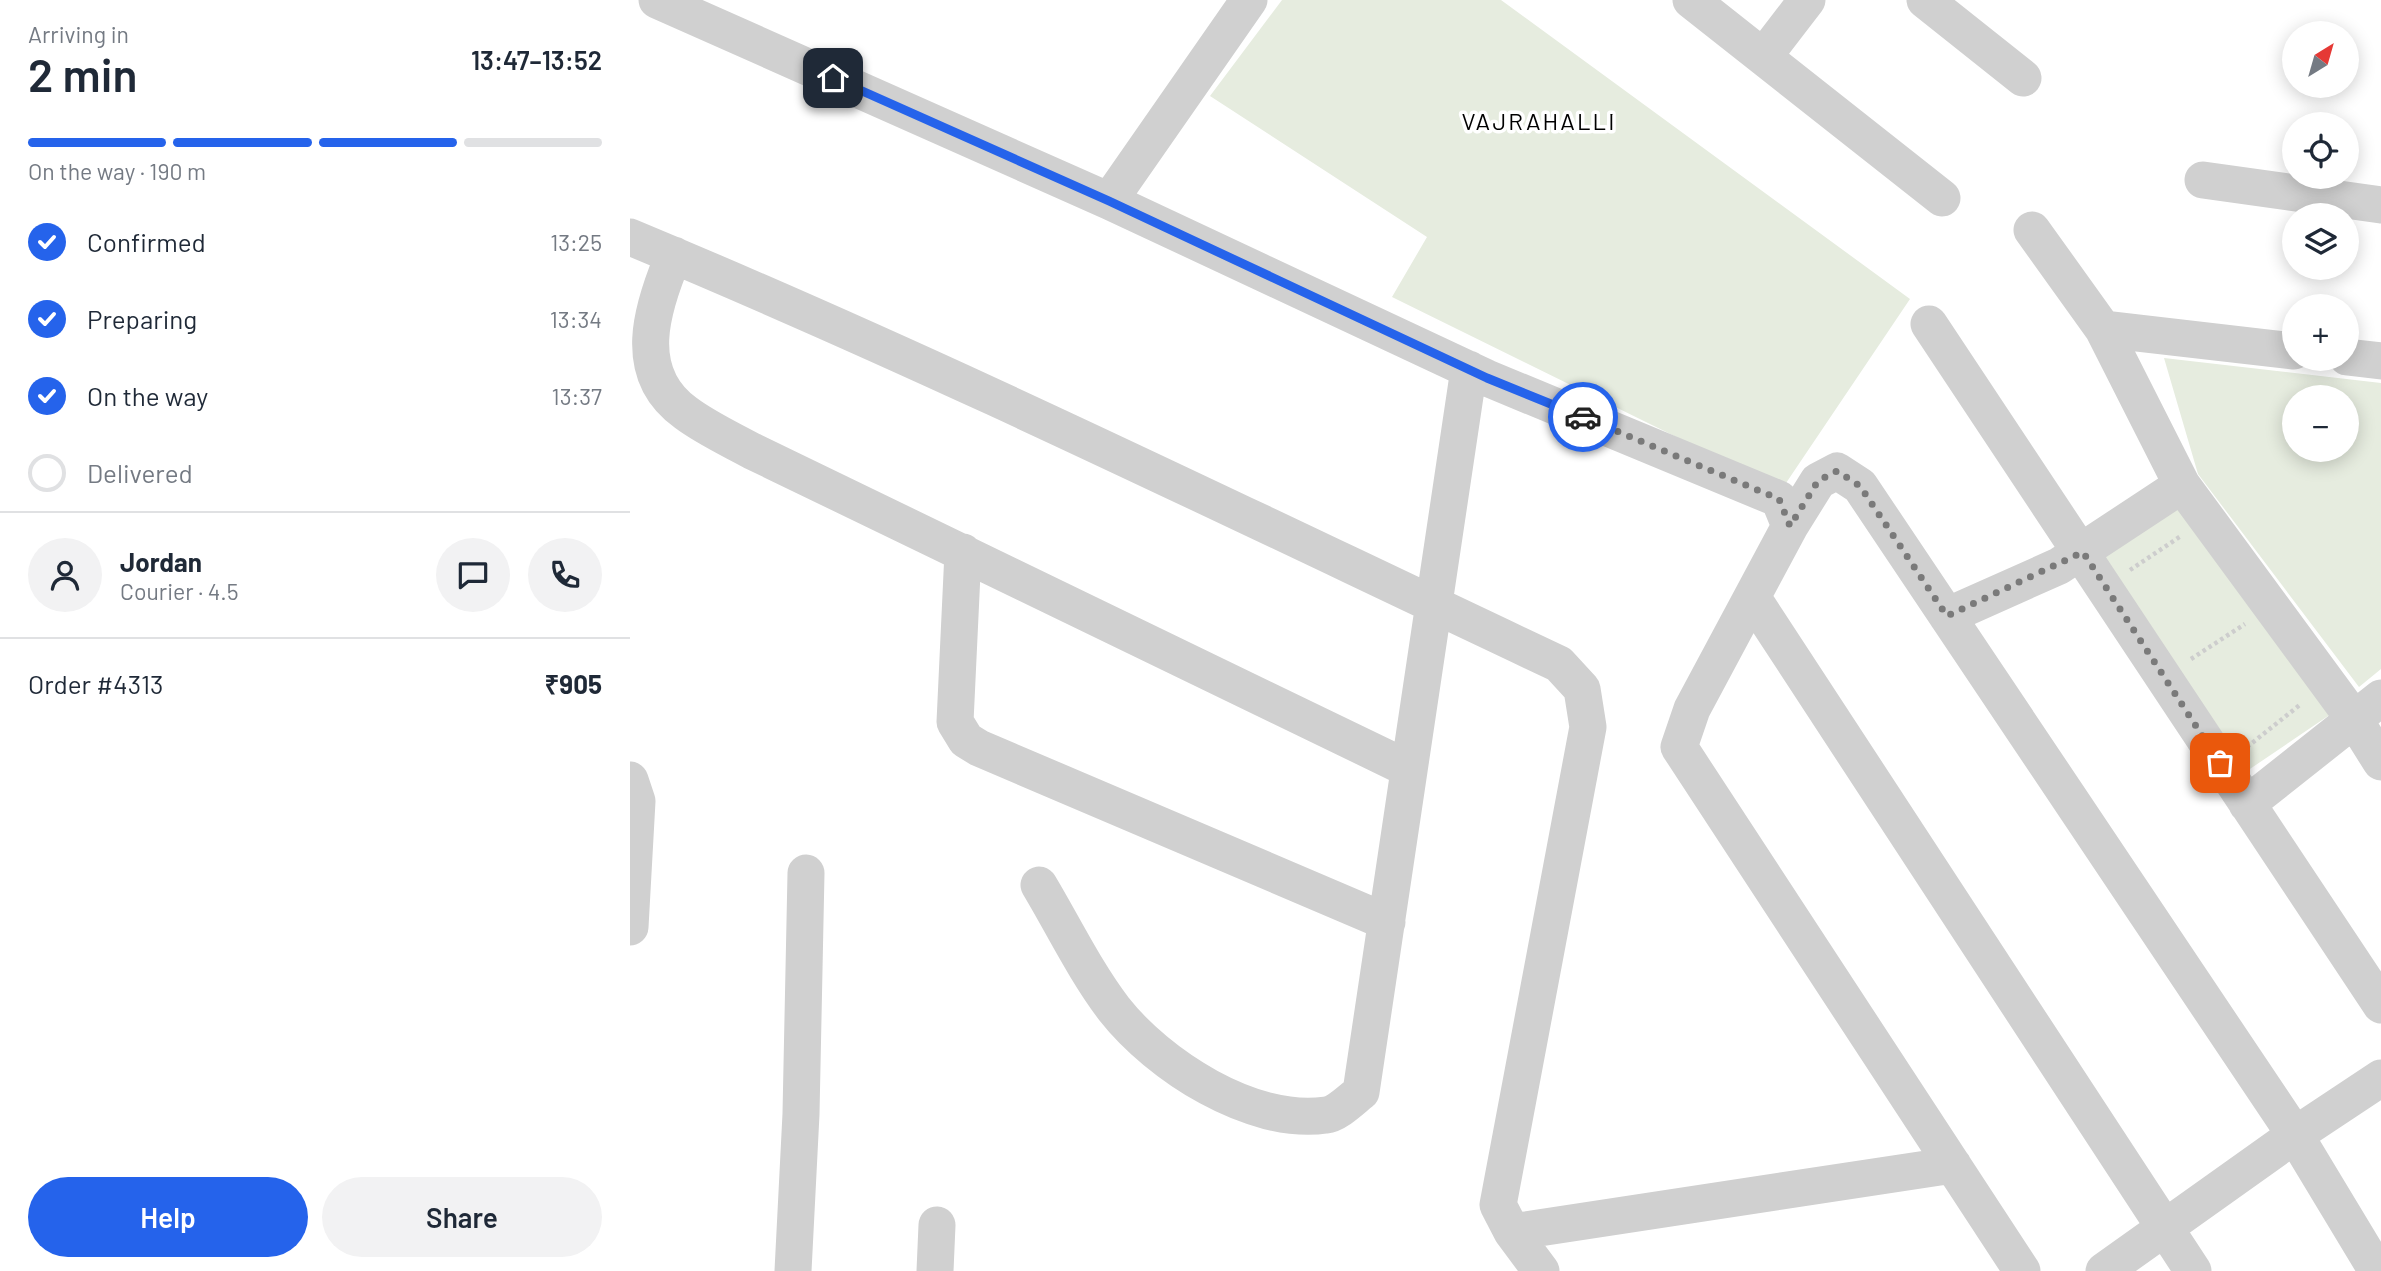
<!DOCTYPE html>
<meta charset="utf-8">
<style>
:root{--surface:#fff;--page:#f2f2f3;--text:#1f2937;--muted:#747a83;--line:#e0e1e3;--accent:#2563eb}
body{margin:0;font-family:Barlow,sans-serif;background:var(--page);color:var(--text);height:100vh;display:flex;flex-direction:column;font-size:26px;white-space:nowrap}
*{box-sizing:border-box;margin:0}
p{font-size:23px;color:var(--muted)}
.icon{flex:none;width:38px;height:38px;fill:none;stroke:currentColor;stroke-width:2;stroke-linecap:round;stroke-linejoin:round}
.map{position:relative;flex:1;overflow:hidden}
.details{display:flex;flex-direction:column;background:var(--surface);width:630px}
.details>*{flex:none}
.needle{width:46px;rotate:37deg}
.buttons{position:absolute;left:1652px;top:21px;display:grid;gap:14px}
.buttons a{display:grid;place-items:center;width:77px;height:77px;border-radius:50%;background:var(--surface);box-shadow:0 4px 18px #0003;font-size:35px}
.pin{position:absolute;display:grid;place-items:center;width:60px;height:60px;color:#fff;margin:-30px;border-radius:14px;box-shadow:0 4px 10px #0006}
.courier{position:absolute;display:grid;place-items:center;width:70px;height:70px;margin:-35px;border:5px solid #2563eb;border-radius:50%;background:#fff;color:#222;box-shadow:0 2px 9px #0007}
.overview em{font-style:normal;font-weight:600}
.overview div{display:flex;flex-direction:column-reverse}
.overview{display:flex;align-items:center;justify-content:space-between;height:119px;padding:0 28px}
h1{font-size:46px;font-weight:600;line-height:52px}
.bar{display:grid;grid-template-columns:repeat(4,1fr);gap:10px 7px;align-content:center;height:84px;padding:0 28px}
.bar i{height:9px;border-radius:5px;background:var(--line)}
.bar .selected{background:var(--accent)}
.bar p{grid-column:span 4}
.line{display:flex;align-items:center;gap:18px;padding:0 28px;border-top:2px solid var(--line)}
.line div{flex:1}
.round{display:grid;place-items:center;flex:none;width:74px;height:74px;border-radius:37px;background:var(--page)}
ol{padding:0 28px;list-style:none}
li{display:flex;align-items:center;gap:21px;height:77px}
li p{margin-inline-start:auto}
li .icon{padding:7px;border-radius:50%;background:var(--accent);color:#fff;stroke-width:4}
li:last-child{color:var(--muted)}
li i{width:38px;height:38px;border:4px solid var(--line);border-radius:50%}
.cta{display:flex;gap:14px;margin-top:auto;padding:14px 28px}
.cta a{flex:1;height:80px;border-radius:42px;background:var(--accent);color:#fff;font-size:28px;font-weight:600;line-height:80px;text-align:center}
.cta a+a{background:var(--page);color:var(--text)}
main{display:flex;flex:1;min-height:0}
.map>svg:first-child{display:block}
.green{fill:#e6ecdf;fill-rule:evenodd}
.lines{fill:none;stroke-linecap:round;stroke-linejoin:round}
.path{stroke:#cdcdcd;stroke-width:4.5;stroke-dasharray:3.5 3.5;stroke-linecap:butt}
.minor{stroke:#d0d0d0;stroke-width:37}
.done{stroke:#7a7a7a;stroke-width:7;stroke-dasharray:0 12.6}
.route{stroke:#2563eb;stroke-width:9}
.labels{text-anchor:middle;stroke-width:7;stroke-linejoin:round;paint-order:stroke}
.quarter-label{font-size:24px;letter-spacing:2px;fill:#000;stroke:#fff}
</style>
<main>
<section class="details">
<div class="overview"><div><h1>2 min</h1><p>Arriving in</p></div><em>13:47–13:52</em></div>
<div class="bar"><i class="selected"></i><i class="selected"></i><i class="selected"></i><i></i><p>On the way · 190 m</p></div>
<ol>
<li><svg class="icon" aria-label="check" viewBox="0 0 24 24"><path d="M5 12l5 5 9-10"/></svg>Confirmed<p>13:25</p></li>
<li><svg class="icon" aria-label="check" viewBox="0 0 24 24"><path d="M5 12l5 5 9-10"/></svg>Preparing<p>13:34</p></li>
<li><svg class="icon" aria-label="check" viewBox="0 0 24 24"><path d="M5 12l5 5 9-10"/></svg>On the way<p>13:37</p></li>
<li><i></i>Delivered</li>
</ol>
<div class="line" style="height:126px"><a class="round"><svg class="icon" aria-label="person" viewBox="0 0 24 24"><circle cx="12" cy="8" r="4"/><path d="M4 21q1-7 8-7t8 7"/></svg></a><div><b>Jordan</b><p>Courier · 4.5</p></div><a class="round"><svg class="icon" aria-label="chat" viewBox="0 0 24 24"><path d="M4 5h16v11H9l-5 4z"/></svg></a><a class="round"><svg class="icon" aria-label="phone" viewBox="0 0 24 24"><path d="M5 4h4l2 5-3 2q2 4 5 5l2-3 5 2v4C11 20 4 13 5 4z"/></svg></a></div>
<div class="line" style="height:91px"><div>Order #4313</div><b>₹905</b></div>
<div class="cta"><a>Help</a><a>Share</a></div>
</section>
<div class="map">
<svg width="1751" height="1271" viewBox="0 0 1751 1271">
<rect width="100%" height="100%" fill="#fff"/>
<path class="green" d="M652,0H871L1280,299L1152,489L762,297L797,237L580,96Z
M1534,358L1751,383V669L1729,687L1568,474ZM1664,397H1717V450H1664Z
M1553,502L1701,714L1614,773L1467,562Z"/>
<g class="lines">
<path class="path" d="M1500,570L1551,536
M1561,659L1615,624
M1617,747L1671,704"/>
<path class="minor" d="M27,0L479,201L857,378L1149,499L1160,526L1062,709L1049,747L1392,1271
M1061,0L1312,198
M1295,0L1393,78
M1134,56L1177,0
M1573,180L1751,205
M479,201L619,0
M1402,230L1473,329L1552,485L1724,719L1751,762
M0,237C315,368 621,519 929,664L952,689L958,727L868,1205L882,1232L911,1271
M44,255C22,307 0,373 56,413C76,428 100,439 122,451L779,769
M1299,324L1751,1005
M1473,329L1664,351
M1717,357L1751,361
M1160,526L1188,481L1207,471L1230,486L1665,1135L1747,1271
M333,552L325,722L336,740L349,748L757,922
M1122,597L1563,1271
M1317,616L1429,566L1552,485
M0,780L7,801L0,927
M1617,804L1751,698
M409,885C433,925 455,971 484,1009C528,1065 622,1126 696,1115C707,1114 722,1099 731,1092L839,369
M882,1232L1323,1165
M163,1271L171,1114L176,873
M305,1271L307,1225
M1474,1271L1665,1135L1751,1078"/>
</g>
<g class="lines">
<path class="done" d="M953,417L1149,499L1160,526L1188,481L1207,471L1230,486L1317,616L1453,552L1590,763"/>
<path class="route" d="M203,78L479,201L857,378L953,417"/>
</g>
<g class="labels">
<g class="quarter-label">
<text x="909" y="130">VAJRAHALLI</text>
</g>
</g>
</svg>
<div class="buttons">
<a><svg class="needle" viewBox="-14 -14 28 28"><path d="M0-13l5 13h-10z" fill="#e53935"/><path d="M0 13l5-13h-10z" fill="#747a83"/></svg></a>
<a><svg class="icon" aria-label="locate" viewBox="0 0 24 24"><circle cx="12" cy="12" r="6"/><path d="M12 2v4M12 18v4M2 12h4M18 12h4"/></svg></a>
<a><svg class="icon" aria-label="layers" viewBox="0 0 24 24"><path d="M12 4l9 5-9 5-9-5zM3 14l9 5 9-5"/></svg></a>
<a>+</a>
<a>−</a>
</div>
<div class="pin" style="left:1590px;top:763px;background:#ea580c"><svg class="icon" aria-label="bag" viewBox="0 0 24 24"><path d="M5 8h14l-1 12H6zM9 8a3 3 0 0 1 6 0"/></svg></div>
<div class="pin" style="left:203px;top:78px;background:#1f2937"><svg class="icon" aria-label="home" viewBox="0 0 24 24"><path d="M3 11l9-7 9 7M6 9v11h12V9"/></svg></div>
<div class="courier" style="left:953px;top:417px"><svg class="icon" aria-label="car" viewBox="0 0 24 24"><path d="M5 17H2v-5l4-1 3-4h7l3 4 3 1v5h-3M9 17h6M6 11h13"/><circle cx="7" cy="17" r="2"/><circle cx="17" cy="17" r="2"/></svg></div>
</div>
</main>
